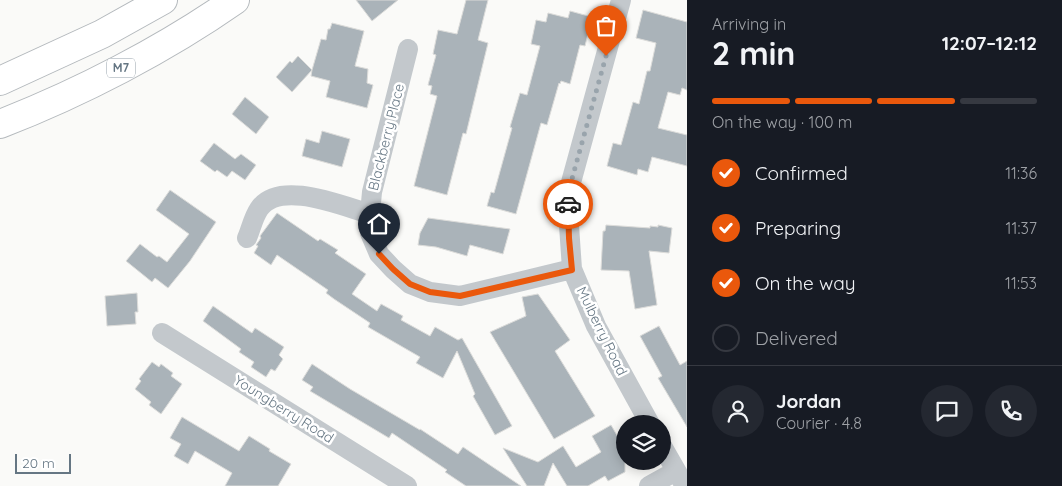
<!DOCTYPE html>
<meta charset="utf-8">
<style>
:root{--surface:#171b24;--page:#242831;--text:#f1f3f6;--muted:#9ea1a6;--line:#363941;--accent:#ea580c}
body{margin:0;font-family:Quicksand,sans-serif;background:var(--page);color:var(--text);height:100vh;display:flex;flex-direction:column;font-size:19px;white-space:nowrap}
*{box-sizing:border-box;margin:0}
p{font-size:16px;color:var(--muted)}
.icon{flex:none;width:28px;height:28px;fill:none;stroke:currentColor;stroke-width:2;stroke-linecap:round;stroke-linejoin:round}
.map{position:relative;flex:1;overflow:hidden}
.side{display:flex;flex-direction:column;background:var(--surface);width:375px}
.side>*{flex:none}
.buttons{position:absolute;left:616px;top:415px;display:grid;gap:10px}
.buttons a{display:grid;place-items:center;width:55px;height:55px;border-radius:50%;background:var(--surface);box-shadow:0 2px 12px #0003;font-size:25px}
.scale{position:absolute;left:15px;bottom:12px;width:56px;box-sizing:border-box;padding-left:5px;border:2px solid #657683;border-top:0;font-size:14px;line-height:18px;white-space:nowrap;color:#657683;-webkit-text-stroke:4px #fff;paint-order:stroke}
.pin{position:absolute;display:grid;place-items:center;width:42px;height:42px;color:#fff;margin:-51px -21px;border-radius:50% 50% 50% 0;rotate:-45deg;box-shadow:0 0 5px #0007}
.pin .icon{rotate:45deg}
.courier{position:absolute;display:grid;place-items:center;width:50px;height:50px;margin:-25px;border:4px solid #ea580c;border-radius:50%;background:#fff;color:#222;box-shadow:0 1px 6px #0007}
.head em{font-style:normal;font-weight:700}
.head div{display:flex;flex-direction:column-reverse}
.head{display:flex;align-items:center;justify-content:space-between;height:85px;padding:0 25px}
h1{font-size:32px;font-weight:700;line-height:38px}
.bar{display:grid;grid-template-columns:repeat(4,1fr);gap:8px 5px;align-content:center;height:60px;padding:0 25px}
.bar i{height:6px;border-radius:4px;background:var(--line)}
.bar .active{background:var(--accent)}
.bar p{grid-column:span 4}
.line{display:flex;align-items:center;gap:12px;padding:0 25px;border-top:1px solid var(--line)}
.line div{flex:1}
.round{display:grid;place-items:center;flex:none;width:52px;height:52px;border-radius:26px;background:var(--page)}
ol{padding:0 25px;list-style:none}
li{display:flex;align-items:center;gap:15px;height:55px}
li p{margin-inline-start:auto}
li .icon{padding:5px;border-radius:50%;background:var(--accent);color:#fff;stroke-width:4}
li:last-child{color:var(--muted)}
li i{width:28px;height:28px;border:2px solid var(--line);border-radius:50%}
main{display:flex;flex:1;min-height:0}
.map>svg:first-child{display:block}
.building{fill:#aab3b9;stroke:#dcdcda}
.lines{fill:none;stroke-linecap:round;stroke-linejoin:round}
.highway-casing{stroke:#b4b9bd;stroke-width:30}
.minor{stroke:#c3c8cc;stroke-width:20}
.highway{stroke:#fff;stroke-width:28}
.done{stroke:#99a4ac;stroke-width:5;stroke-dasharray:0 9}
.route{stroke:#ea580c;stroke-width:6}
.labels{text-anchor:middle;stroke-width:5;stroke-linejoin:round;paint-order:stroke}
.shield{fill:#fff;stroke:#939fa8;stroke-width:1}
.shield-label{font-size:12px;font-weight:bold;fill:#657683}
.street-label{font-size:14px;fill:#657683;stroke:#fff}
</style>
<main>
<div class="map">
<svg width="687" height="486" viewBox="0 0 687 486">
<rect width="100%" height="100%" fill="#fafaf8"/>
<path class="building" d="M356,0H398L372,21Z
M466,0H488L478,40L488,43L466,134L463,133L447,195L414,186L437,96L430,94L432,86L428,85L436,55L433,54L438,30L457,34Z
M643,10L687,22V90L682,88L680,95L668,92L658,128L687,135V166L652,157L648,172L638,169L637,175L607,166L613,143L621,145L633,102L639,104L647,71H650L656,43L636,38Z
M570,11L592,17L585,46L580,45L570,84L561,81L560,84L559,83L547,125L541,123L516,214L487,206L491,192L494,193L512,128L510,127L520,93L527,95L540,46L531,44L536,20L546,22L548,13L568,18Z
M332,23L364,31L355,66L368,69L367,83L373,85L367,108L326,97L330,81L311,76L312,70L292,92L276,77L290,61L292,63L298,56L312,70L321,39L326,40L328,29H330Z
M245,97L269,117L256,134L232,114Z
M322,131L350,139L342,167L302,156L306,139L319,143Z
M214,143L235,159L241,154L256,165L245,180L232,171L227,177L217,170L215,172L200,161Z
M170,190L216,222L190,261L168,288L155,278L152,282L126,261L140,244L157,257L159,256L167,262L189,234L156,210Z
M277,213L318,241L320,239L338,250L335,253L366,274L352,294L377,311L381,304L403,316L401,320L430,336L435,327L458,340L462,338L512,426L495,435L473,396L475,394L457,351L443,378L416,363L420,357L368,327L370,323L334,299L326,293L328,290L277,255L271,265L254,253L258,246L256,245L261,238L260,236Z
M428,218L510,229L503,254L470,245L467,256L436,247L418,245L420,233Z
M606,225L650,228V226L658,227V225L672,228L669,253L649,251L657,305L635,309L629,271L601,270L603,231H605Z
M137,293L138,312H135L136,324L107,326L105,296Z
M538,294L570,340L555,351L595,416L554,439L490,332L526,316L522,297Z
M213,306L252,333L255,328L284,347L279,355L283,359L275,371L271,369L266,377L251,367L254,362L239,352L241,349L203,321Z
M659,326L680,365L687,361V427L658,378L662,376L640,336Z
M152,362L159,367L161,364L173,373L171,376L182,384L161,414L149,405L151,402L135,389L141,381L139,379Z
M312,364L350,389L420,430V429L458,454L463,447L521,486H466L445,472L447,470L392,433L389,438L310,391L313,387L302,380Z
M182,417L239,451L249,436L270,449L269,451L291,464L278,486H225L232,473L195,451L188,464L174,456L181,444L170,438Z
M611,425L625,449V472L608,481L605,476L588,486H567L553,463L544,486H527L503,448L538,462L563,446L576,467L601,452L592,436Z"/>
<g class="lines">
<g class="highway-casing">
<path id="highway" d="M0,81L102,34L163,0
M0,124C80,93 165,49 235,0"/>
</g>
<path class="minor" d="M621,0L570,186L568,211L572,269L596,326L650,424
M408,49L372,192L370,214V233L379,254L393,269L410,284L430,292L460,296L572,269
M247,238C251,229 253,218 259,209C279,179 342,206 370,214
M162,333L407,486
M662,446L685,486
M649,486L676,471"/>
<use href="#highway" class="highway"/>
</g>
<g class="lines">
<path class="done" d="M568,204L570,186L606,56"/>
<path class="route" d="M379,254L393,269L410,284L430,292L460,296L572,270L569,238L568,204"/>
</g>
<g class="labels">
<rect class="shield" x="107" y="58.5" width="28" height="19" rx="4"/>
<g class="shield-label">
<text x="121" y="72">M7</text>
</g>
<g class="street-label">
<text transform="translate(386 137) rotate(-76)" y="5">Blackberry Place</text>
<text transform="translate(602 331) rotate(64)" y="5">Mulberry Road</text>
<text transform="translate(284 409) rotate(32)" y="5">Youngberry Road</text>
</g>
</g>
</svg>
<div class="buttons">
<a><svg class="icon" aria-label="layers" viewBox="0 0 24 24"><path d="M12 4l9 5-9 5-9-5zM3 14l9 5 9-5"/></svg></a>
</div>
<div class="scale">20 m</div>
<div class="pin" style="left:606px;top:56px;background:#ea580c"><svg class="icon" aria-label="bag" viewBox="0 0 24 24"><path d="M5 8h14l-1 12H6zM9 8a3 3 0 0 1 6 0"/></svg></div>
<div class="pin" style="left:379px;top:254px;background:#1f2937"><svg class="icon" aria-label="home" viewBox="0 0 24 24"><path d="M3 11l9-7 9 7M6 9v11h12V9"/></svg></div>
<div class="courier" style="left:568px;top:204px"><svg class="icon" aria-label="car" viewBox="0 0 24 24"><path d="M5 17H2v-5l4-1 3-4h7l3 4 3 1v5h-3M9 17h6M6 11h13"/><circle cx="7" cy="17" r="2"/><circle cx="17" cy="17" r="2"/></svg></div>
</div>
<section class="side">
<div class="head"><div><h1>2 min</h1><p>Arriving in</p></div><em>12:07–12:12</em></div>
<div class="bar"><i class="active"></i><i class="active"></i><i class="active"></i><i></i><p>On the way · 100 m</p></div>
<ol>
<li><svg class="icon" aria-label="check" viewBox="0 0 24 24"><path d="M5 12l5 5 9-10"/></svg>Confirmed<p>11:36</p></li>
<li><svg class="icon" aria-label="check" viewBox="0 0 24 24"><path d="M5 12l5 5 9-10"/></svg>Preparing<p>11:37</p></li>
<li><svg class="icon" aria-label="check" viewBox="0 0 24 24"><path d="M5 12l5 5 9-10"/></svg>On the way<p>11:53</p></li>
<li><i></i>Delivered</li>
</ol>
<div class="line" style="height:90px"><a class="round"><svg class="icon" aria-label="person" viewBox="0 0 24 24"><circle cx="12" cy="8" r="4"/><path d="M4 21q1-7 8-7t8 7"/></svg></a><div><b>Jordan</b><p>Courier · 4.8</p></div><a class="round"><svg class="icon" aria-label="chat" viewBox="0 0 24 24"><path d="M4 5h16v11H9l-5 4z"/></svg></a><a class="round"><svg class="icon" aria-label="phone" viewBox="0 0 24 24"><path d="M5 4h4l2 5-3 2q2 4 5 5l2-3 5 2v4C11 20 4 13 5 4z"/></svg></a></div>
</section>
</main>
